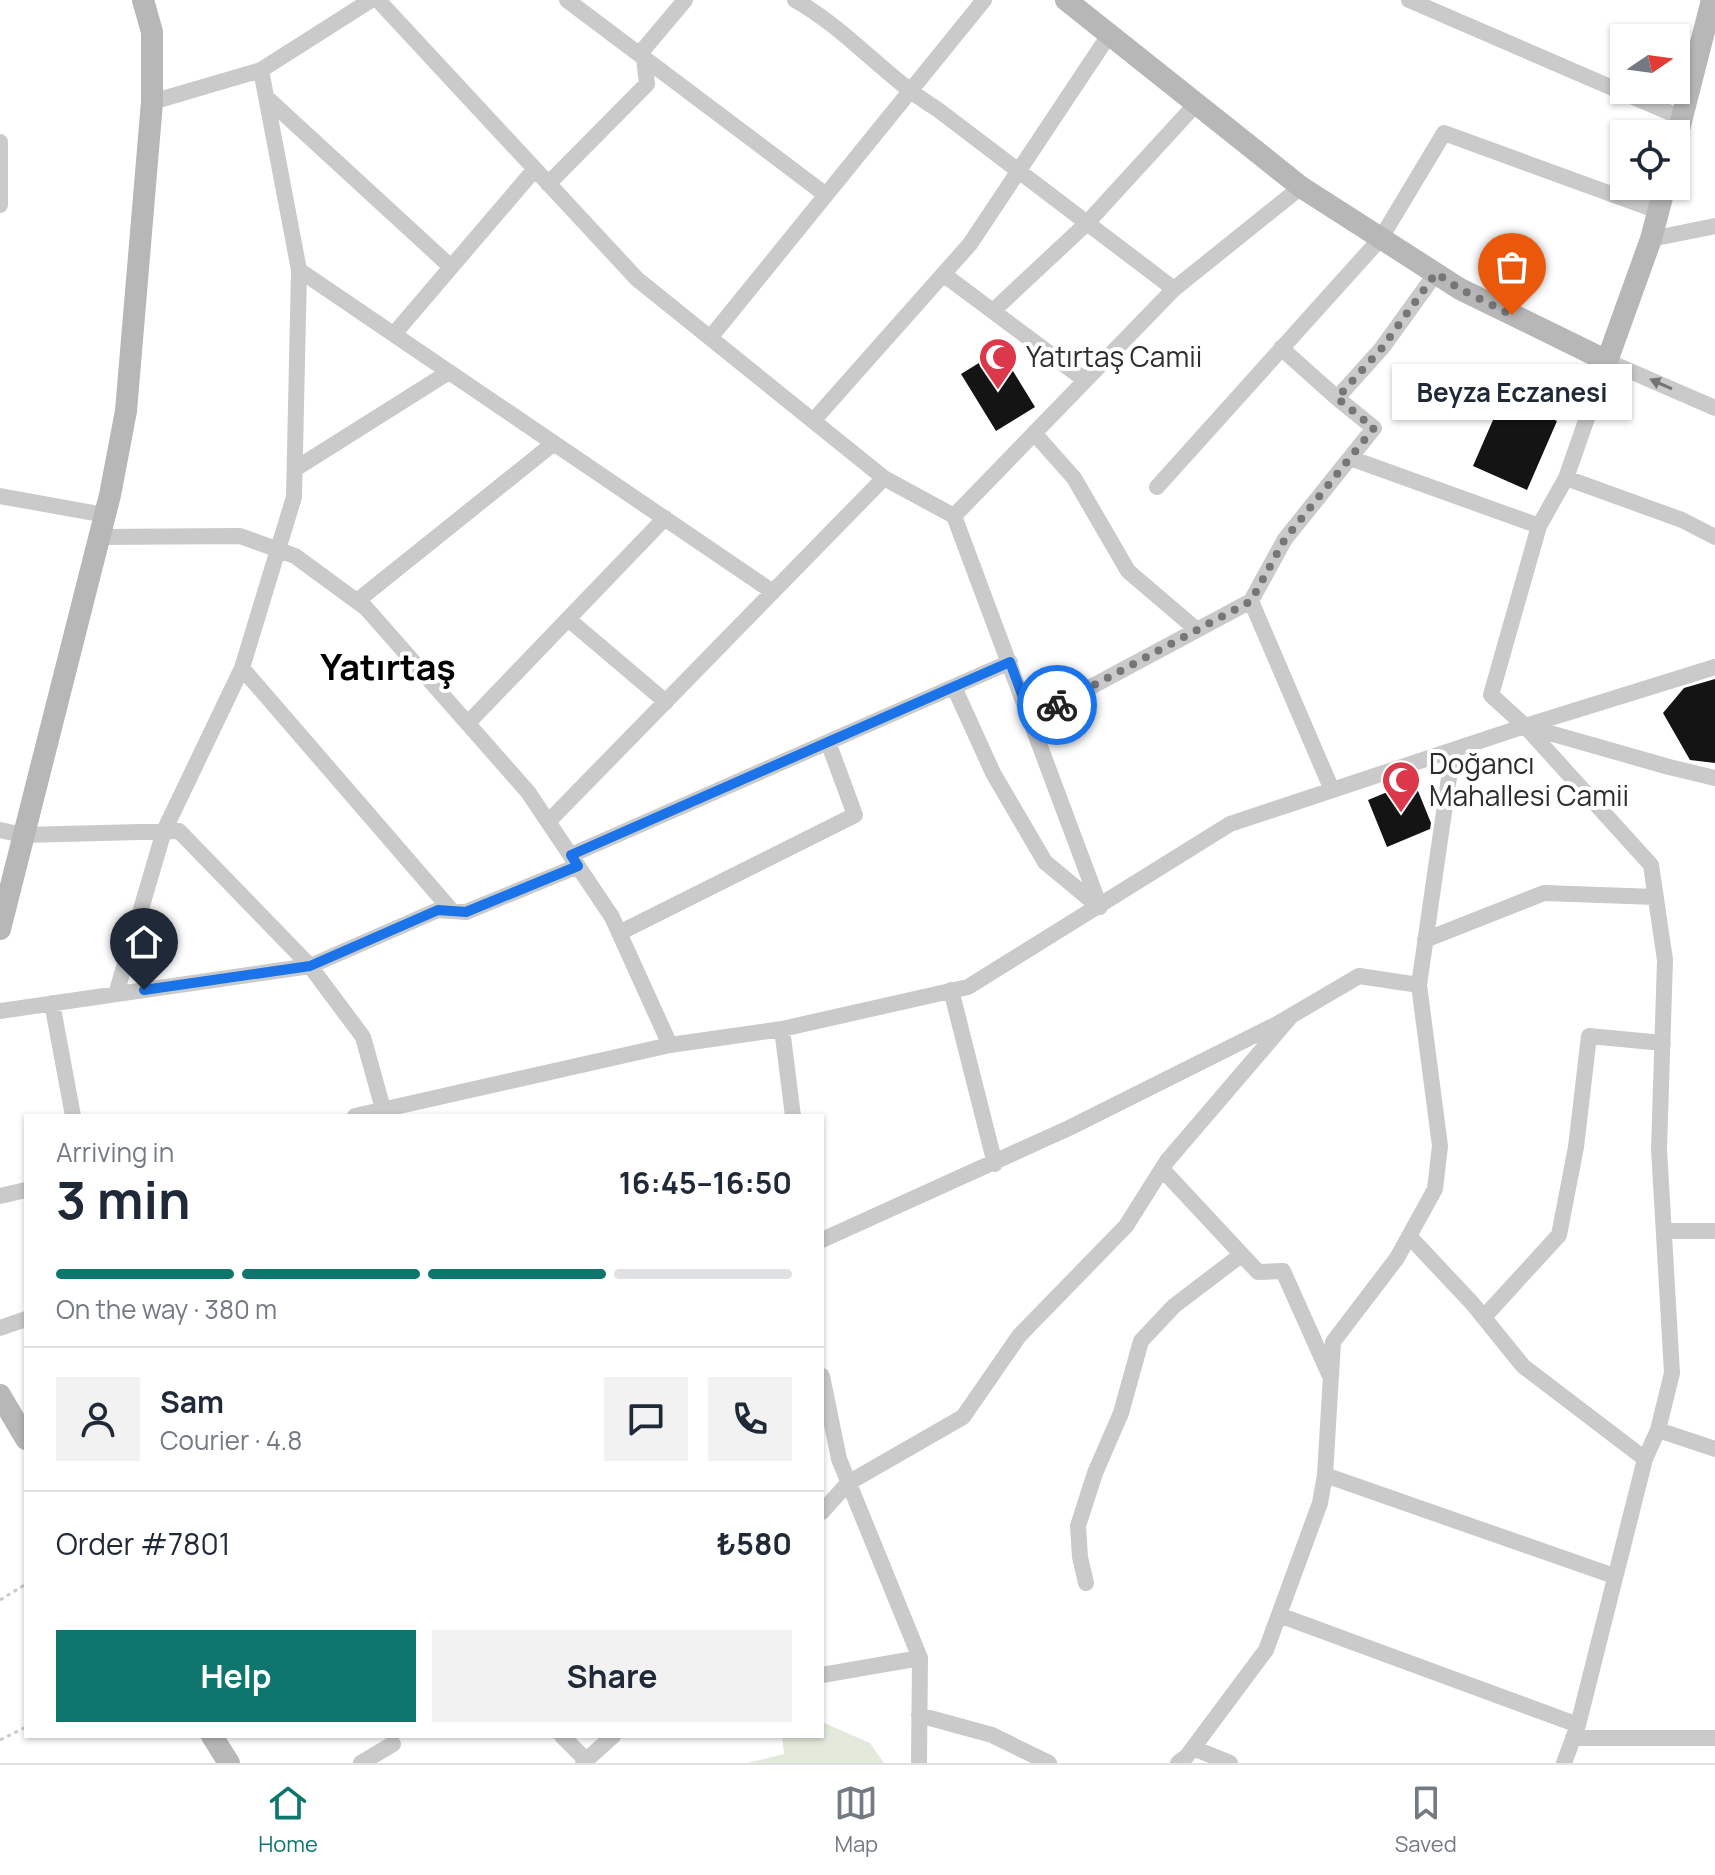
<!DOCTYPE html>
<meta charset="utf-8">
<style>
:root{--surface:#fff;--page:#f2f2f3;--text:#1f2937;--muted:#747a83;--line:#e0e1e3;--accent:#0f766e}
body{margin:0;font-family:Manrope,sans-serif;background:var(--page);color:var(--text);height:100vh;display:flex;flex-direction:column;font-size:30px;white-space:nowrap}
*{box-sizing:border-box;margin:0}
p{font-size:26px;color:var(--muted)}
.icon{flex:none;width:44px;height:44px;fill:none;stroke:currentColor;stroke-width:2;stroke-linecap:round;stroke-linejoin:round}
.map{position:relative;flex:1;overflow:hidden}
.drawer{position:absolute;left:24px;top:1114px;width:800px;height:624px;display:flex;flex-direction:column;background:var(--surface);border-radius:0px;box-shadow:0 2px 6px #0004}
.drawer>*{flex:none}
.needle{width:52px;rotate:77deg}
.controls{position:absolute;left:1610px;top:24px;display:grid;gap:16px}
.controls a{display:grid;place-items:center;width:80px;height:80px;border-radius:0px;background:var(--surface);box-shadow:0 2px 6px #0004;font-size:40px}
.pin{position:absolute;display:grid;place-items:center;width:68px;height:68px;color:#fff;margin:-82px -34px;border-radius:50% 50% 50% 0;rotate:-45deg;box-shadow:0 0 8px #0007}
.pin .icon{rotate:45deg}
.courier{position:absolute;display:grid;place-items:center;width:80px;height:80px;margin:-40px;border:6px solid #1a73e8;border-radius:50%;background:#fff;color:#222;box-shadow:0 2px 10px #0007}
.bubble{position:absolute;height:56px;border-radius:0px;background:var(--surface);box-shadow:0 2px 6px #0004;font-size:26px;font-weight:700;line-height:56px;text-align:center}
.overview em{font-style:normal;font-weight:700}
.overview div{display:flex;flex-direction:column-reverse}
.overview{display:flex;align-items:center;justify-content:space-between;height:136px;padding:0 32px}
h1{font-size:52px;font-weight:700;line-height:60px}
.bar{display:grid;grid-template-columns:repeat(4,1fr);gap:12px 8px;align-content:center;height:96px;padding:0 32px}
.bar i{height:10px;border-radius:6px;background:var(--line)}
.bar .on{background:var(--accent)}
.bar p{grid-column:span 4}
.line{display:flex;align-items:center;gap:20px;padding:0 32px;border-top:2px solid var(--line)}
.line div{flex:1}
.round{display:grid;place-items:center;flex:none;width:84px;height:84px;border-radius:0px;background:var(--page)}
.primary-button{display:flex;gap:16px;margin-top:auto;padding:16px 32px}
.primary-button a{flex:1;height:92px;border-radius:0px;background:var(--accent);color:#fff;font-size:32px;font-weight:700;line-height:92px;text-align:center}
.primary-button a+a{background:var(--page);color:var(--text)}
.menu{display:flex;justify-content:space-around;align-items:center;height:112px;border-top:2px solid var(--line);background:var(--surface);font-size:22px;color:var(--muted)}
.menu a{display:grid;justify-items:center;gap:4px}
.menu .on{color:var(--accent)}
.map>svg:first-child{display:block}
.green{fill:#e4eadb}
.building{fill:#141414}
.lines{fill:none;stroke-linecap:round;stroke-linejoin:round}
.path{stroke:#cacaca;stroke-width:3;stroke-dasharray:4 4;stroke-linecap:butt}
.street{stroke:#cacaca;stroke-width:16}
.secondary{stroke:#b7b7b7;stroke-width:22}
.oneway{fill:#747474}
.done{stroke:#767676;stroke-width:8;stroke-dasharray:0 14.4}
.route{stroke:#1a73e8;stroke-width:10}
.labels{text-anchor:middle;stroke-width:8;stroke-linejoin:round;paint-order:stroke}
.poi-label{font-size:28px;fill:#2d2d2d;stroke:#fff;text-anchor:start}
.district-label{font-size:36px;font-weight:bold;fill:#000;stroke:#fff}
</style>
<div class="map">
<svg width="1715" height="1763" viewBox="0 0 1715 1763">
<rect width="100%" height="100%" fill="#fff"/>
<path class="green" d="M822,1722L870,1743L884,1763H748L784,1754L782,1736H822Z"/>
<path class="building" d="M1000,350L1035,407L996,431L961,374Z
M1503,397L1557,421L1527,490L1473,466Z
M1715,679V763L1690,760L1663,713L1684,688Z
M1414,781L1431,823L1430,829L1387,847L1368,800Z"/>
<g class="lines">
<path class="path" d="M0,1600L26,1584
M0,1740L26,1727"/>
<path class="street" d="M378,0L637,279L884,478L954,516L1100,907
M567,0L826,195
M795,0C847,29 886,78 937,109L1174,289
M1409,0L1682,118
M267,98L451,267
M152,102L261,70
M0,142V205
M548,184L647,84L643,50L685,0
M1651,239L1715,226
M299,270L773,592
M943,274L1085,380
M994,310L1087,223L1196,104
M394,334L535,169
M710,338L984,0
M1281,348L1337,398
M1715,408L1607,361L1566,478L1539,526L1491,695L1525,726L1669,767L1715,778
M813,421L970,244L1109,35
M1034,433L1074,478L1128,571L1197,630
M1350,458L1539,526
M295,469L449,372
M1566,478L1682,520L1715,537
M1157,487L1381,238L1444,133L1658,211
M0,496L105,515
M954,516L1174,289L1301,187
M99,537L240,536L295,556L366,608L528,792L612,917L670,1045
M357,601L554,443
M568,619L666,702
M242,668L452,911
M954,687L993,773L1045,862L1098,906
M1031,719L1251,601
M468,723L665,518
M1525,726L1651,865L1665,960L1659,1149L1672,1373L1658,1430L1715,1449
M1332,790L1251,601L1285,539L1374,428L1337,398L1382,348L1436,273
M548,822L884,478
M0,830L23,835L179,831L310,966L363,1037L385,1116
M571,855L1010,662
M619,933L855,815L828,742
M1425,940L1544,893L1656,897
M951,990L995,1164
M116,994L164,831L242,668L294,497L299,270L261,70L371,0
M52,1003L73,1116
M0,1011L310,966L438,910L466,912L578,866
M782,1029L793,1116
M355,1116L670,1045L782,1029L968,987L1230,824L1525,726L1715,667
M1162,1169L1258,1272L1283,1271L1329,1374
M0,1196L26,1190
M1664,1231H1715
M1409,1236L1472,1303L1523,1366L1645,1459
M822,1240L1069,1128L1279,1023L1359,976L1419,985
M1484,1317L1559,1235L1576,1147L1589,1036L1663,1043
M0,1328L26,1319
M822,1376L839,1459L920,1658L919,1763
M1325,1475L1614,1576
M822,1512L848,1483L963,1417L1019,1336L1126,1226L1167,1161L1292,1015
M1086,1583L1080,1557L1078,1526L1095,1473L1121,1413L1141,1341L1174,1306L1241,1255
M1279,1615L1578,1725
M822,1675L920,1658
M919,1715L992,1735L1049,1763
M562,1736L586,1760
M1573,1738H1715
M1193,1748L1230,1763
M361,1763L393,1744
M583,1763L613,1736
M1178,1763L1187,1756L1266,1650L1320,1503L1325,1475L1333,1342L1397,1258L1435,1189L1440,1146L1419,985L1453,750
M1564,1763L1578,1725L1645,1459L1658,1430"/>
<path class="secondary" d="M1066,0L1301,187L1460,289L1607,361L1651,239L1665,186
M1676,141L1712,0
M0,929L110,495L126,411L152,102V32L143,0
M0,1395L26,1439
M212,1736L229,1763"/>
</g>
<defs><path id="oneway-solid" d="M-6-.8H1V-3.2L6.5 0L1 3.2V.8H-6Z" transform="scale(2)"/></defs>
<use class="oneway" href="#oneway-solid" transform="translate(1661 384) rotate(-156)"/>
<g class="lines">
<path class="done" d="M1057,705L1251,601L1285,539L1374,428L1337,398L1382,348L1436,273L1460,289L1512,315"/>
<path class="route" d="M144,990L310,966L438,910L466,912L578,866L571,855L1010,662L1031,719L1057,705"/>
</g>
<defs>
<g id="mosque-pin" transform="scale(2)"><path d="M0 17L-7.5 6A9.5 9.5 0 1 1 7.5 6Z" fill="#dc384c" stroke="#fff"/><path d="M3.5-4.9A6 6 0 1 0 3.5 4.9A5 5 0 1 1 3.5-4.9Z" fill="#fff"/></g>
</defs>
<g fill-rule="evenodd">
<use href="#mosque-pin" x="998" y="357"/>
<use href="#mosque-pin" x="1401" y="780"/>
</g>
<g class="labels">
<g class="poi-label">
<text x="1026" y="367">Yatırtaş Camii</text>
<text x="1429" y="774">Doğancı<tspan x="1429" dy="32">Mahallesi Camii</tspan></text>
</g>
<g class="district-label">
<text x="388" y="680">Yatırtaş</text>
</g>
</g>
</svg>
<div class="controls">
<a><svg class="needle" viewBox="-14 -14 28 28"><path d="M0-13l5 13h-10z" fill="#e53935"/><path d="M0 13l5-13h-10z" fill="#747a83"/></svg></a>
<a><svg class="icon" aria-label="locate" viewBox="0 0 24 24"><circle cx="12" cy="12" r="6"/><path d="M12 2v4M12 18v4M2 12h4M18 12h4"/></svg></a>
</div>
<div class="pin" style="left:1512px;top:315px;background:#ea580c"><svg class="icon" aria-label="bag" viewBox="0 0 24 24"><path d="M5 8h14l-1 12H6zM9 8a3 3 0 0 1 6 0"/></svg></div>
<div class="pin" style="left:144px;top:990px;background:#1f2937"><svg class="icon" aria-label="home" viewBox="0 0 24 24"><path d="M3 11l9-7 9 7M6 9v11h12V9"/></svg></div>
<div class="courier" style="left:1057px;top:705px"><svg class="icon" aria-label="bike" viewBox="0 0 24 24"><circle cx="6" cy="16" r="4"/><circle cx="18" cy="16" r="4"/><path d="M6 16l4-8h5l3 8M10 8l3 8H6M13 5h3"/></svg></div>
<div class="bubble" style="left:1392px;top:364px;width:240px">Beyza Eczanesi</div>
<section class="drawer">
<div class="overview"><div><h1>3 min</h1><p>Arriving in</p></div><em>16:45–16:50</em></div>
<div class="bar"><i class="on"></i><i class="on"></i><i class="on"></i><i></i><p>On the way · 380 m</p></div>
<div class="line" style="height:144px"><a class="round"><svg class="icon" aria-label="person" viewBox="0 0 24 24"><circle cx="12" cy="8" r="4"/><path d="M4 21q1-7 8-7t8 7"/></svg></a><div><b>Sam</b><p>Courier · 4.8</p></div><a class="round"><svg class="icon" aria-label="chat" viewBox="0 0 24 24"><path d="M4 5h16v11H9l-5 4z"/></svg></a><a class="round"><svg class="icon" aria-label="phone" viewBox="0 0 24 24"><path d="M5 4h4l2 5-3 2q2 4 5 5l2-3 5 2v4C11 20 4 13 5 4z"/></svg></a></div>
<div class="line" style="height:104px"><div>Order #7801</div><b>₺580</b></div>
<div class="primary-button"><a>Help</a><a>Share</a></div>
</section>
</div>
<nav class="menu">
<a class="on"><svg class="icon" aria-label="home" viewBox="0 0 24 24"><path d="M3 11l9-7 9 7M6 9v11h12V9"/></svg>Home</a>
<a><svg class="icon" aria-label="map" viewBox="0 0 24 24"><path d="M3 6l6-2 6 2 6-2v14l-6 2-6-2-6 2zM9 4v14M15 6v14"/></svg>Map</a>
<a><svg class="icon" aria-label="saved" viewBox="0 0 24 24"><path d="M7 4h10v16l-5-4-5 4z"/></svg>Saved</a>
</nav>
